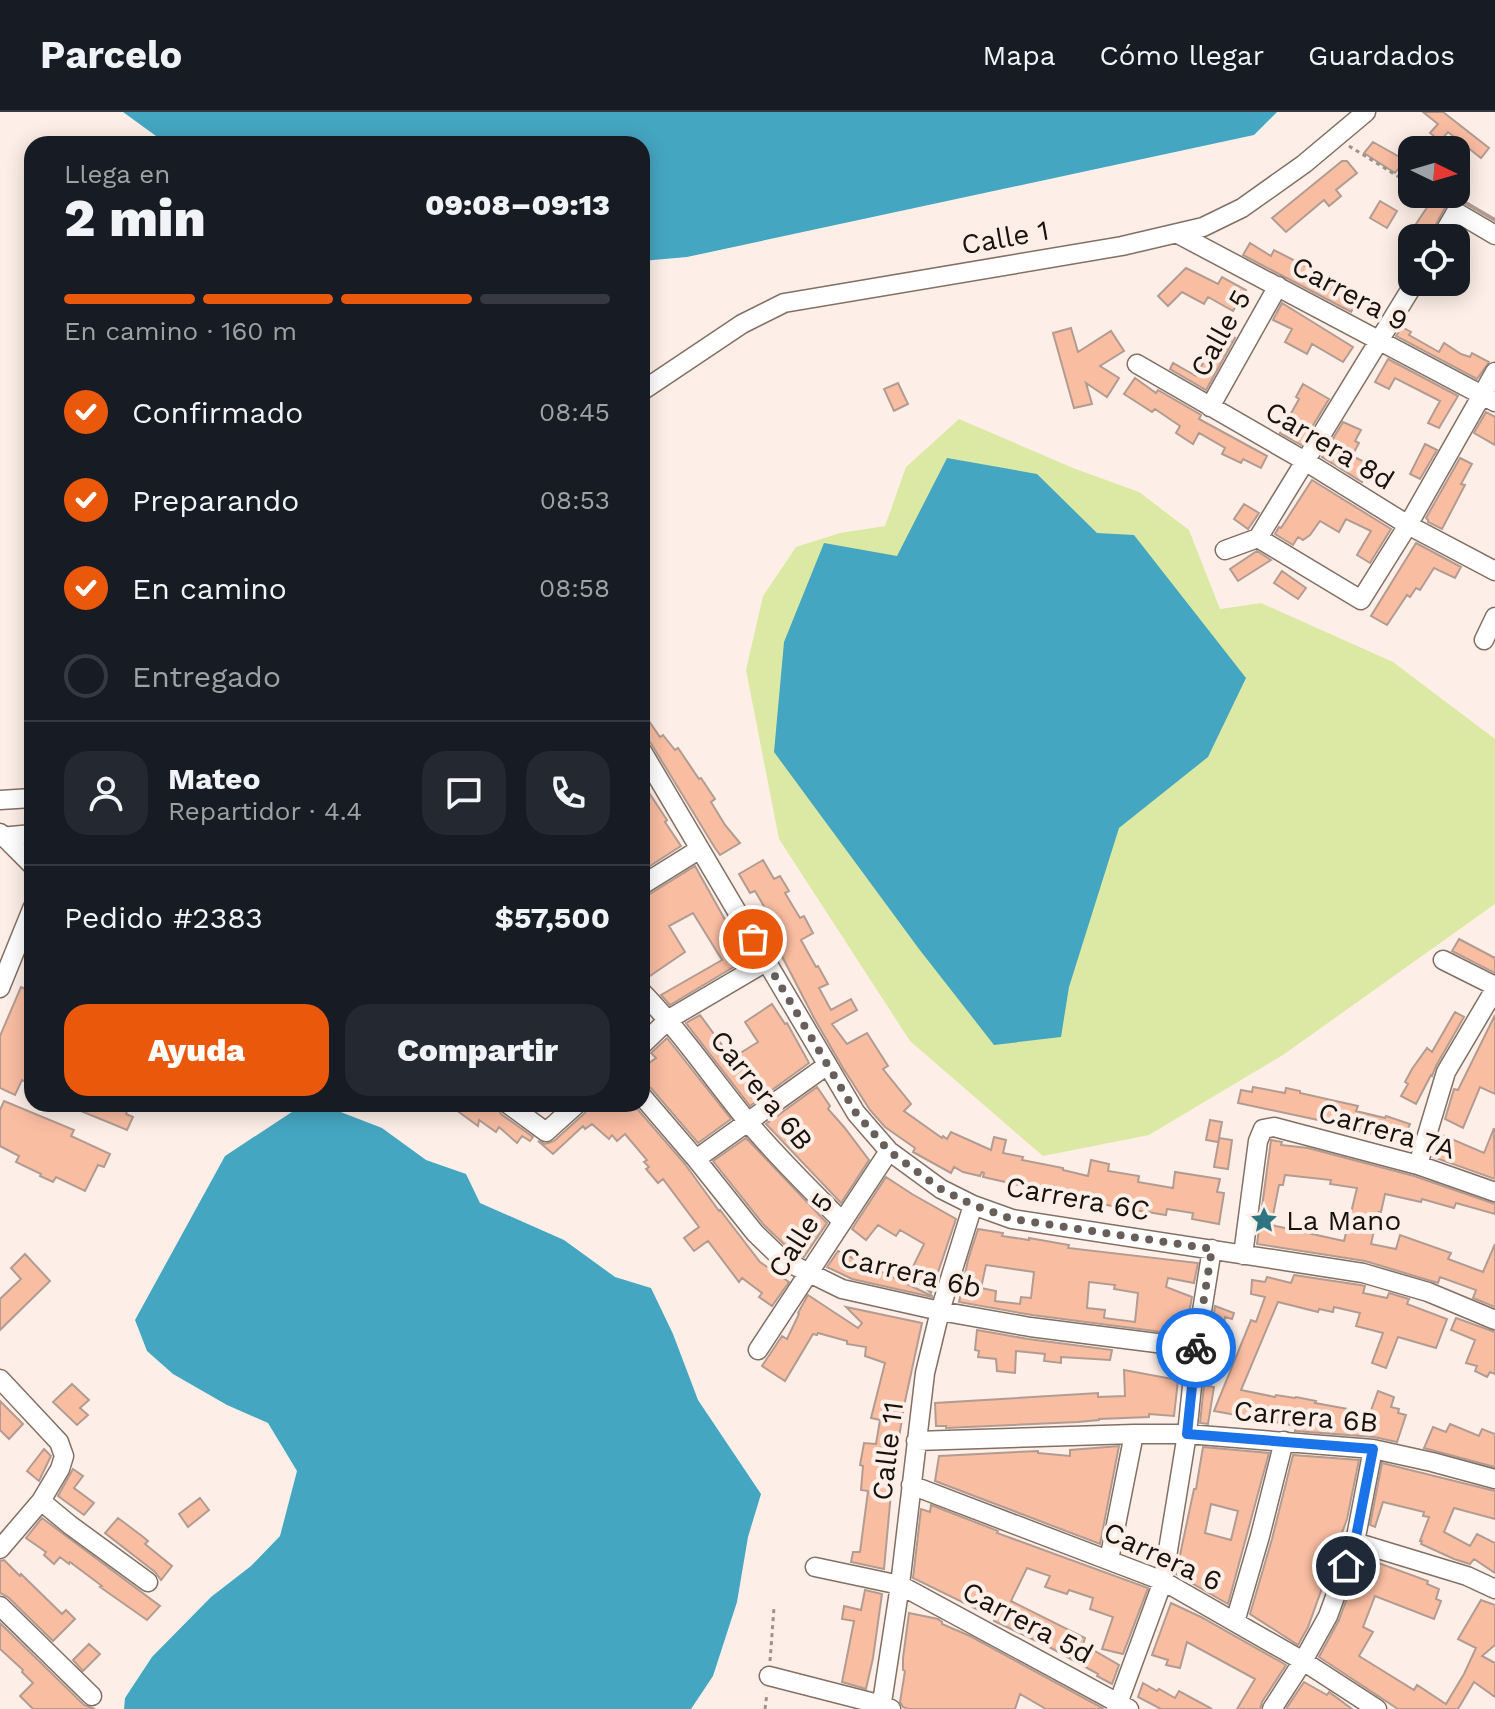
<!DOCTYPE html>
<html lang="es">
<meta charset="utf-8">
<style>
:root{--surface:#171b24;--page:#242831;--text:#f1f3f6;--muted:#9ea1a6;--line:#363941;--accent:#ea580c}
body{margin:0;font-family:"Work Sans",sans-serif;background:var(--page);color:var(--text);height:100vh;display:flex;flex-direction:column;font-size:30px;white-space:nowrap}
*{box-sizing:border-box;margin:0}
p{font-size:26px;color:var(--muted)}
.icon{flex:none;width:44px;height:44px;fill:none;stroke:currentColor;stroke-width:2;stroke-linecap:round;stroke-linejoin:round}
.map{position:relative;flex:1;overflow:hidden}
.side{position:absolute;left:24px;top:24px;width:626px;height:976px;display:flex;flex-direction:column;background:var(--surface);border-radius:24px;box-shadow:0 4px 20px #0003}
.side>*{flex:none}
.needle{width:52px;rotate:95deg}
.controls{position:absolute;left:1398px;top:24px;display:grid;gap:16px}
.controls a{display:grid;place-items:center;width:72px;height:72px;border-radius:16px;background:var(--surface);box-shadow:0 4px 20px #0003;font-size:40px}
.pin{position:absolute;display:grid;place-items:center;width:68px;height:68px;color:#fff;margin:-34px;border:4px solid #fff;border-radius:50%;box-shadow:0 2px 8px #0007}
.courier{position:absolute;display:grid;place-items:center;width:80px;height:80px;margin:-40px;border:6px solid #1a73e8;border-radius:50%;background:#fff;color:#222;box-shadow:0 2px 10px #0007}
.head em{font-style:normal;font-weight:800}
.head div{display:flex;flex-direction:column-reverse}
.head{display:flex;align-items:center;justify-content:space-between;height:136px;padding:0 40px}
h1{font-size:52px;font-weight:800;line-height:60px}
.bar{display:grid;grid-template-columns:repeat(4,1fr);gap:12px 8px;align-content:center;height:96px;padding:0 40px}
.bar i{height:10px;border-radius:6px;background:var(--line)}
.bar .active{background:var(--accent)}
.bar p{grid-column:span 4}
.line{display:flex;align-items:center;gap:20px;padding:0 40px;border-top:2px solid var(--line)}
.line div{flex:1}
.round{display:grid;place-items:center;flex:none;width:84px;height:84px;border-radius:24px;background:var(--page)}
ol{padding:0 40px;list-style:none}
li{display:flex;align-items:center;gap:24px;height:88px}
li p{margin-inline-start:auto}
li .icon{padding:8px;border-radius:50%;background:var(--accent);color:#fff;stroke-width:4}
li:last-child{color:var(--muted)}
li i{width:44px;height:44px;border:4px solid var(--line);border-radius:50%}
.cta{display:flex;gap:16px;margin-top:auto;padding:16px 40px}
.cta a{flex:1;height:92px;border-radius:24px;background:var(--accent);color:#fff;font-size:32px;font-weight:800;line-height:92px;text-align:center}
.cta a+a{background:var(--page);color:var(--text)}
header{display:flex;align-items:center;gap:48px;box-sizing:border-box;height:112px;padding:0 40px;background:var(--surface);border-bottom:2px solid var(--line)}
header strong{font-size:38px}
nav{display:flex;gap:44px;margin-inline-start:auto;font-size:28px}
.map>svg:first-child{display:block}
.green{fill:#dce9a4}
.water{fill:#45a6c2}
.building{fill:#f9bda2;stroke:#b29c92;stroke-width:2;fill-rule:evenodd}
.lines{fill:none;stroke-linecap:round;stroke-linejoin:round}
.minor-casing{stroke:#836f63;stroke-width:21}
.path{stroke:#9e938d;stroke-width:3;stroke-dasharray:4 4;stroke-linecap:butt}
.minor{stroke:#fff;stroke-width:18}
.done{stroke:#695f5a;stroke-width:8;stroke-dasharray:0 14.4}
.route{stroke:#1a73e8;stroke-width:10}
.labels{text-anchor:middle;stroke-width:8;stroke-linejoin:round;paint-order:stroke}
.street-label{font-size:28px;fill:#1a120e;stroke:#fdefe7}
.poi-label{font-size:28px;fill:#1a120e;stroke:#fdefe7;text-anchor:start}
</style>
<header>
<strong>Parcelo</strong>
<nav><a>Mapa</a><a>Cómo llegar</a><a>Guardados</a></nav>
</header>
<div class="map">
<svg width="1495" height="1597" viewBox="0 0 1495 1597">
<rect width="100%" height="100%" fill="#fdefe7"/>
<path class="green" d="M959,307L1073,356L1139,380L1189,418L1220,497L1261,491L1393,550L1495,627V792L1283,943L1149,1023L1043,1044L910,929L779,727L746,558L763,484L796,435L840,421L885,414L906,355Z"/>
<path class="water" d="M123,0H1277L1254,23L687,145L642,149V32H167Z
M947,346L1037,362L1097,421L1134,423L1246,566L1208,645L1119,716L1069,875L1061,925L994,933L919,837L774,640L784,530L824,431L897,444Z
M304,992H320L382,1016L426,1048L466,1062L480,1091L564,1128L615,1165L651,1176L673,1222L698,1288L761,1382L748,1425L737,1490L713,1564L691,1597H124L125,1586L152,1545L211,1485L251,1454L280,1424L297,1359L268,1311L227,1293L173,1262L147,1239L135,1208L225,1044Z"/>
<path class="building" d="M1423,0H1443L1489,36L1481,46L1448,20L1440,29L1430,21L1438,12Z
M1373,30L1405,48L1395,61L1364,41Z
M1342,49H1347L1357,61L1336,78L1341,84L1329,94L1324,88L1286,120L1272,106Z
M1436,82H1465L1461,87L1495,107V109L1462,90L1455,88L1446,94L1429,125L1414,115Z
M1380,89L1397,99L1387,116L1370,106Z
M1250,131L1271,144L1274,138L1340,172L1339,174L1360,185L1351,200L1243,143Z
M1186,156L1218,172L1222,165L1246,178L1233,199L1208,185L1204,192L1182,180L1168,194L1158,184Z
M1282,191L1353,235L1343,250L1312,232L1307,242L1285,230L1292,217L1273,208Z
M1402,215L1411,220L1409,223L1439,240L1444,231L1461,242L1470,245L1472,241L1489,250L1477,267L1396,224Z
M1071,216L1078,240L1111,219L1124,239L1100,254L1119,266L1107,285L1086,271L1092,292L1074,296L1053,221Z
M1221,218L1235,226L1206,278L1170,257L1173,251L1196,264Z
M1388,247L1458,284L1439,316L1428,311L1440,289L1395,266L1389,277L1375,270Z
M1135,266L1156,281L1158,278L1201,303L1199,307L1267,344L1261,356L1243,347L1241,351L1222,342L1225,336L1199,321L1193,332L1176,321L1180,314L1155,297L1152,300L1124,282Z
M898,271L908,292L894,299L884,277Z
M1303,272L1329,287L1301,333L1280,321L1299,287L1296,285Z
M1486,300L1495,305V333L1474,321Z
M1343,310L1361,318L1355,329L1359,331L1352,344L1371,353L1362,370L1322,345Z
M1425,332L1437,338L1420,367L1410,362Z
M1460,346L1472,352L1461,372L1465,373L1442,417L1428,410V408L1426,406Z
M1312,368L1391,417L1370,451L1357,443L1371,419L1346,407L1339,420L1320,409L1310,423L1303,428L1298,425L1293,433L1275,422L1279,415L1281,416Z
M1244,392L1259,401L1248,417L1234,407Z
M1416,431L1461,455L1455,466L1434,456L1420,478L1416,476L1410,485L1407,483L1387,513L1371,504Z
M1257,439L1271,448L1238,469L1230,457Z
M1282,459L1306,476L1298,487L1274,471Z
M642,599L660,625L663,623L675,638L678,636L699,667L701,666L715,687L711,690L725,713L740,731L720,743L715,736L652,633L649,629L642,627Z
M642,670L667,708L665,710L681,734L642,759Z
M763,748L774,767L780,764L789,779L785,781L800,806L804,804L813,821L801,828L816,855L818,854L828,872L819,876L831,898L851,887L857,898L832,912L847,932L867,921L888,954L883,957L911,992L904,999L942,1026L943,1024L947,1027L951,1020L991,1038L994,1025L1006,1028L1003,1041L1023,1045L1022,1048L1063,1056V1058L1088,1064L1091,1048L1109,1052L1108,1059L1139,1064L1138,1070L1173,1076L1175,1060L1220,1067L1217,1080L1224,1081L1219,1112L1192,1107L1193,1101L1167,1097L1166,1103L1116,1095L983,1065L984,1061L982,1060L980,1064L963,1060L954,1055L951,1061L913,1040L915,1036L885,1015L870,998L843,956L814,906L771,823L774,821L771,815L775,813L755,779L750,781L739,762Z
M695,754L747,847L670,893L661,883L722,848L693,801L669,814L685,840L644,868H642V785L648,783Z
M1459,827L1495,846V861L1452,839Z
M21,875L32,880V963L28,971L22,968L15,983L0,976V924Z
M772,892L785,912L787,911L809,951L750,994L686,911L700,903L725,937L730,933L737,943L758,930L745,910Z
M1455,900L1464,905L1436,954L1432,964L1431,963L1416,992L1401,984L1408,972L1405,970L1412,957L1427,936L1432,940Z
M1495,903V982L1480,975L1463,1016L1445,1007L1454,977L1458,978Z
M667,926L731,1007L698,1031L651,976L642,972V956L656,946L651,941Z
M817,975L830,994L828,997L844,1015L869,1048L841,1091L766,1012Z
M1253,975L1285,981L1286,976L1300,979V981L1358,994L1356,999L1385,1006L1386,1004L1410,1012L1401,1031L1375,1022L1366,1021L1318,1008L1238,991L1241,978L1252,980Z
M4,989L74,1018L71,1024L110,1042L104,1055L98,1053L85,1079L56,1065L53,1070L40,1064L41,1062L16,1050L19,1044L0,1034V998Z
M64,992H130L126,1002L133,1005L127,1018Z
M448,992H496L501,1002L533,1025L530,1029L522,1024L517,1031L499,1015L496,1020L479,1008L478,1014Z
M589,992H633L685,1052L719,1099L720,1098L760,1150L789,1170L772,1194L759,1185L762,1181L742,1166L739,1170L708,1129L694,1139L684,1126L699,1115L663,1067L658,1071L646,1057L649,1055L644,1050L647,1048L625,1022L617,1029L612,1023L609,1027L592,1012L585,1017L583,1014L553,1042L538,1029L545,1032L554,1029L585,1001Z
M1210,1008L1222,1010L1219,1026L1232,1028L1228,1057L1214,1055L1219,1027L1218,1030L1206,1028Z
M1494,1016L1495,1067L1433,1045L1440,1022L1484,1041Z
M746,1026L827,1111L804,1145L789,1137L764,1113L713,1049Z
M1271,1028L1282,1030L1281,1033L1308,1036L1414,1064L1495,1092V1102L1456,1091L1454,1096L1422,1087L1421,1090L1385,1082L1381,1100H1378L1371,1132L1396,1137L1400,1123L1451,1141L1448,1147L1483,1160L1495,1132V1195L1473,1186L1476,1178L1440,1165L1438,1171L1365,1149L1257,1132ZM1285,1063L1331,1068L1330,1072L1357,1076L1344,1129L1271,1113L1279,1073H1283Z
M886,1065L912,1082L956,1107L931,1181L909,1163L924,1132L900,1118L896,1124L878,1113L866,1128L852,1117Z
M978,1117L1003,1121L1002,1124L1029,1128V1126L1069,1133L1068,1136L1198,1151L1194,1171L1168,1166L1166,1175L1192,1185L1185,1223L1032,1203L959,1190L968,1148ZM986,1153L1034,1160L1031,1186L1021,1185L1020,1192L995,1189L996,1179L981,1176ZM1089,1170L1115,1173L1114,1177L1138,1181L1135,1210L1104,1206L1105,1198L1087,1196Z
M838,1139L932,1184V1185L852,1167L827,1155Z
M25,1142L50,1169L0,1218V1187L21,1167L11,1156Z
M1294,1163L1360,1173L1365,1174L1363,1181L1387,1186L1389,1181L1409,1187L1407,1192L1447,1207L1436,1236L1398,1225L1386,1256L1372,1251L1383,1221L1356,1214L1360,1201L1334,1195L1333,1200L1319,1197L1318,1200L1278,1190L1241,1278L1275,1285L1276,1283L1295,1286L1296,1285L1316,1289L1315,1291L1370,1301L1378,1279L1394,1285L1391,1295L1399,1297L1398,1301L1406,1303L1397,1330L1374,1325L1295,1319L1296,1314L1214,1299L1251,1208L1256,1210L1265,1185L1251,1182L1252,1168L1265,1170L1267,1165L1291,1171Z
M808,1183L858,1216L862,1211L846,1195L922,1211L904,1294L892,1370L884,1457L851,1450L853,1440H860L868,1379L861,1378L863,1354L860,1353L864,1331L876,1332L880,1308L871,1306L885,1251L865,1244L866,1235L847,1232V1229L818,1221L817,1223L813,1222L785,1269L762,1254L782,1224L787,1227L799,1202L798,1201Z
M1215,1194L1234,1201L1232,1207L1225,1205L1218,1251L1207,1249Z
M1456,1206L1495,1220V1262L1490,1260L1487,1265L1475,1259L1477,1254L1466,1251L1475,1228L1451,1218Z
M977,1218L1028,1227L1112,1238L1110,1248L1061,1245V1251L1044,1249L1045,1242L1016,1239L1015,1261L997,1259L996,1247L978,1245L979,1239L975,1238Z
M1124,1258L1178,1268L1174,1304L1149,1302V1305L1099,1307V1308L1078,1310L946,1316V1314H936L935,1291L1098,1281V1285L1125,1284Z
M72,1272L89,1288L80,1296L88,1303L77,1313L53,1290Z
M1204,1273L1214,1275L1208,1312L1200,1311Z
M0,1289L23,1312L9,1327L0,1318Z
M1450,1312L1479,1324L1482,1317L1495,1322V1355L1424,1336L1433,1315L1446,1320Z
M1119,1334L1100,1432L935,1369L939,1344L1038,1339V1341L1070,1344V1338Z
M1203,1335L1269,1341L1228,1492L1176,1462L1194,1377H1196ZM1211,1392L1238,1399L1231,1428L1205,1421Z
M44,1337L51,1344L39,1369L27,1359Z
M1293,1343L1359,1348L1347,1407L1308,1515L1298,1533L1250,1502L1272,1427Z
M1382,1351L1495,1379V1407L1454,1396L1444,1420L1470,1434L1477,1422L1495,1431V1461L1474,1447L1470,1452L1454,1447L1421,1432L1422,1429H1420L1429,1405L1423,1404L1424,1400L1383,1390L1375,1415L1370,1413Z
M73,1357L83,1364L74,1376L94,1391L84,1403L58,1384Z
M200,1386L209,1398L188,1415L179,1402Z
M931,1393L998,1419L997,1421L1148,1476L1123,1542L1102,1537L1113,1505L1090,1497L1093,1486L1069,1478L1067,1482L1045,1475L1050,1464L1027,1456L1011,1489L1085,1526L1083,1532L1119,1553L1112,1572L1097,1564L1098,1562L1051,1536L994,1509L995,1506L913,1466L921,1397L930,1400Z
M42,1406L160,1494L147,1508L100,1475L102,1474L70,1450L69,1452L60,1445L54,1452L44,1443L46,1440L26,1426Z
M118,1406L142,1424L148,1429L145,1432L172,1454L161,1468L155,1460L105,1421Z
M1362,1445L1428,1469L1427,1472L1439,1477L1436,1487L1441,1489L1434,1507L1375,1484L1363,1515L1373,1520L1359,1544L1414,1578L1417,1573L1446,1592L1464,1562L1476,1536L1458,1527L1481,1488L1495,1493V1533L1482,1544L1495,1551V1585L1474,1570L1458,1597H1398L1319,1545L1339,1508Z
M4,1448L20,1464L21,1462L62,1502L66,1498L75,1507L53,1529L8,1485L0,1481V1449Z
M865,1478L882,1482L873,1546L866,1577L842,1570L854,1509L842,1507L844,1494L861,1498Z
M1171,1491L1201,1505L1286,1553L1262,1590L1260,1597H1237L1255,1567L1187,1530L1180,1556L1166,1553L1168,1548L1152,1543Z
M909,1501L938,1507L942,1510V1512L970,1524L1104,1597H1046L1020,1582L1015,1597H908L903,1595L900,1590L905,1559L903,1558V1546Z
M0,1511L84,1593L95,1597H33L20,1584L33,1571L22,1560L23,1558L0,1537Z
M89,1532L100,1542L83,1559L73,1548Z
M1304,1570L1327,1583L1329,1580L1352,1597H1286Z
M1143,1571L1157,1579L1159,1577L1175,1586L1179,1579L1212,1597H1161L1138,1585Z"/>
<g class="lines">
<g class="minor-casing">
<path id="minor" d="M1178,122L1495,290
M1441,126L1456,100L1495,123
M1137,252L1305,349L1408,413L1495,459
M642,279L742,212L784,191L1122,134L1203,115L1242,96L1304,52L1366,0
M1210,295L1278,174
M1258,426L1361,488L1408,413L1495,260
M1225,438L1258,426L1415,170
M1484,528L1495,505
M642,639L856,1001L889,1039L941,1077L973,1093L1012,1107L1363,1161L1428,1180L1495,1208
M0,688L32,686
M0,721L32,753
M0,725L32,722
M642,773L700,737
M1443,848L1495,874
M0,876L32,797
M642,880C681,920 712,966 748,1010C777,1045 810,1077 842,1109
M642,933L669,907L766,850
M642,984L696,1047L755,1121L783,1148L842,1177L940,1199L1030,1215L1196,1236
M508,992L546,1020L577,992
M696,1047L826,954
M1418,1053L1446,960L1495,877
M1243,1143L1258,1029L1263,1017L1274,1015L1418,1053L1495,1080
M758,1238L889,1039
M0,1267L59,1330L64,1344L60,1357L41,1389L0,1437
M916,1329L1134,1322H1187L1373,1337L1432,1350L1495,1367
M911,1373L1163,1469L1303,1549L1377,1597
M41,1389L70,1413L148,1470
M1355,1430L1467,1464L1495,1477
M1109,1448L1134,1322
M815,1455L900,1473L1129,1597
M0,1494L92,1584
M1235,1510L1260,1424L1284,1329
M769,1564L882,1593L891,1597
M881,1597L900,1473L925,1261L940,1199L973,1093
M1116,1597L1163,1469L1187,1322L1196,1236L1212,1137
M1272,1597L1303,1549L1328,1504L1355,1430L1373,1337"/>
</g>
<path class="path" d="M1349,34L1412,73
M1426,82L1444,93
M770,1549L774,1496
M765,1597L767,1581"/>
<use href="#minor" class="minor"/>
</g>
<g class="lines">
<path class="done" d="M753,827L856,1001L889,1039L941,1077L973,1093L1012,1107L1212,1137L1196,1236"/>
<path class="route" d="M1196,1236L1187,1322L1373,1337L1355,1430L1346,1454"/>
</g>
<defs>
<g id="sight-bare" transform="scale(2.16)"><path d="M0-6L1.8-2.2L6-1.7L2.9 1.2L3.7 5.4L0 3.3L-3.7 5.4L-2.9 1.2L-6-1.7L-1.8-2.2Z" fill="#2f7581" stroke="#fdefe7" stroke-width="2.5" paint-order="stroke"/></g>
</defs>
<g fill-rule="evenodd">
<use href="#sight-bare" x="1264" y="1108"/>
</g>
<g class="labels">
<g class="street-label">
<text transform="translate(1005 125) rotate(-10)" y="10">Calle 1</text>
<text transform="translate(1350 181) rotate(28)" y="10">Carrera 9</text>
<text transform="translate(1220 221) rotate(-61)" y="10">Calle 5</text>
<text transform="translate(1330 333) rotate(31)" y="10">Carrera 8d</text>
<text transform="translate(762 978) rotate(51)" y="10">Carrera 6B</text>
<text transform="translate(1387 1018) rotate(16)" y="10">Carrera 7A</text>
<text transform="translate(1078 1086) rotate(10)" y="10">Carrera 6C</text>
<text transform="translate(800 1123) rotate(-57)" y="10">Calle 5</text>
<text transform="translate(911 1160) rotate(13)" y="10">Carrera 6b</text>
<text transform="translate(1306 1304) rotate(5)" y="10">Carrera 6B</text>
<text transform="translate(887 1339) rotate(-83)" y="10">Calle 11</text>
<text transform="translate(1163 1444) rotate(25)" y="10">Carrera 6</text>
<text transform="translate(1028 1510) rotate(28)" y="10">Carrera 5d</text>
</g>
<g class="poi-label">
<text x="1286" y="1118">La Mano</text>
</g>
</g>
</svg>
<div class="controls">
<a><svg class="needle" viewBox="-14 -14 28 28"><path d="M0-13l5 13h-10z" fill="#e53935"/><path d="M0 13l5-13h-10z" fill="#9ea1a6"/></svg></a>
<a><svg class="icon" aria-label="locate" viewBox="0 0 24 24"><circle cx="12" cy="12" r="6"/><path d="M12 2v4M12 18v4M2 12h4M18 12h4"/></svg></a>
</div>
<div class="pin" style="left:753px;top:827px;background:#ea580c"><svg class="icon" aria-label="bag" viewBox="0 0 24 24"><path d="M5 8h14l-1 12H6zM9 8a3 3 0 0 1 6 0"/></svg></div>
<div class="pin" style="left:1346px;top:1454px;background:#1f2937"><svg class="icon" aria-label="home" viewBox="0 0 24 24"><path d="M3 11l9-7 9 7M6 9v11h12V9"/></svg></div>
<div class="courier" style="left:1196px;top:1236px"><svg class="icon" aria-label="bike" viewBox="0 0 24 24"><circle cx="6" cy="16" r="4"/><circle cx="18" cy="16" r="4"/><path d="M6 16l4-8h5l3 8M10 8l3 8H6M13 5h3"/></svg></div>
<section class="side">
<div class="head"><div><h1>2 min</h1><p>Llega en</p></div><em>09:08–09:13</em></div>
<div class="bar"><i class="active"></i><i class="active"></i><i class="active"></i><i></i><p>En camino · 160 m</p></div>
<ol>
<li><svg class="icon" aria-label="check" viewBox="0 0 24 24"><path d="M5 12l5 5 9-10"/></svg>Confirmado<p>08:45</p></li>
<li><svg class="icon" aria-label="check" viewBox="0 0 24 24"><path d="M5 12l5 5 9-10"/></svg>Preparando<p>08:53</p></li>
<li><svg class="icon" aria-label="check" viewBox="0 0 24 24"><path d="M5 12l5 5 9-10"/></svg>En camino<p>08:58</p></li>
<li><i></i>Entregado</li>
</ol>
<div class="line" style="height:144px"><a class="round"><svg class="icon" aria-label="person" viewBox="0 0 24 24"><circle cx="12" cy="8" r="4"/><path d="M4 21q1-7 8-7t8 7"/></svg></a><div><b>Mateo</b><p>Repartidor · 4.4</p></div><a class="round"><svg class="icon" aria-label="chat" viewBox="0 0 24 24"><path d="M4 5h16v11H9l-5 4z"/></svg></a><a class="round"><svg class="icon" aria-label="phone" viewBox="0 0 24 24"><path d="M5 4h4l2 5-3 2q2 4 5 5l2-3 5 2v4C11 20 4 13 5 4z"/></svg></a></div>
<div class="line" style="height:104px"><div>Pedido #2383</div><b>$57,500</b></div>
<div class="cta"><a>Ayuda</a><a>Compartir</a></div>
</section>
</div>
